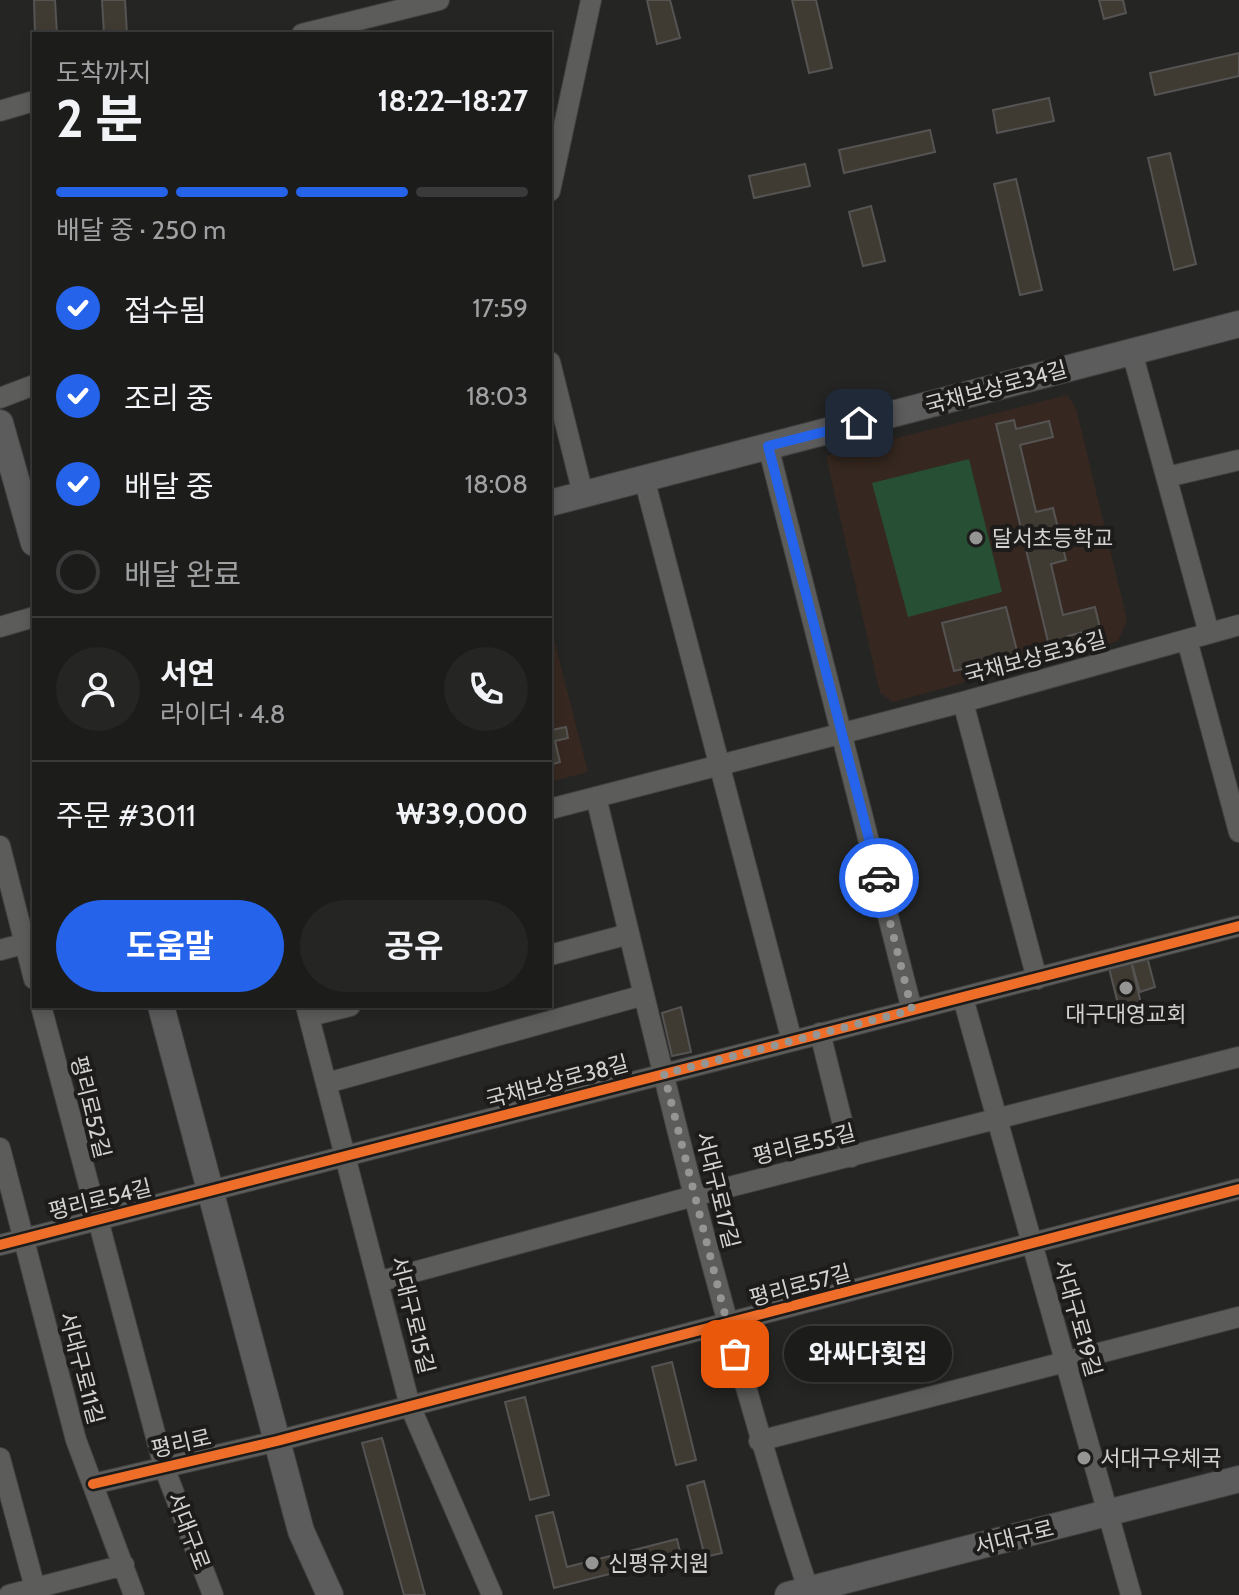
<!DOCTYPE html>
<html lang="ko">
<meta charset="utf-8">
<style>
:root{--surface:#1c1c1b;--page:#252524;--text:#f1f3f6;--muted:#a0a1a3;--line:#3a3a3a;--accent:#2563eb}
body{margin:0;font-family:Cabin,"Noto Sans KR",sans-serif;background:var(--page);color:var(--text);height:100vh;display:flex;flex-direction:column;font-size:30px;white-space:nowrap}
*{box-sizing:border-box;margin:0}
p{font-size:26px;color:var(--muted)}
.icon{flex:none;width:44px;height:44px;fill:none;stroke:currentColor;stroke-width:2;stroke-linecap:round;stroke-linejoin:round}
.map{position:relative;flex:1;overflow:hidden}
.drawer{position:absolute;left:32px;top:32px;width:520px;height:976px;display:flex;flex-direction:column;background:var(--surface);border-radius:0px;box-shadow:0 4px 12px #0003,0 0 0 2px var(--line)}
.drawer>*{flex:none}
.pin{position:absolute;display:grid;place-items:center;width:68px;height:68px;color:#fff;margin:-34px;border-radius:16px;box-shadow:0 4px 12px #0006}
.courier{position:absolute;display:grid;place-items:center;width:80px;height:80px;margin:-40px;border:6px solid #2563eb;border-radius:50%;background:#fff;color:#222;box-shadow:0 2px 10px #0007}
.bubble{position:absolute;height:56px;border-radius:28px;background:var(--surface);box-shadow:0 4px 12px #0003,0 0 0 2px var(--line);font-size:26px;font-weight:700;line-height:56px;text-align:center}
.summary em{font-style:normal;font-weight:700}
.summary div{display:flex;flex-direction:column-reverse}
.summary{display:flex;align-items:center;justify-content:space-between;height:136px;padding:0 24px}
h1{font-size:52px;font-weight:700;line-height:60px}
.bar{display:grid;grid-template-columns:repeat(4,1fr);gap:12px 8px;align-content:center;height:96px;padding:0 24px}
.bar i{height:10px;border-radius:6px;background:var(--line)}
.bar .on{background:var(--accent)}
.bar p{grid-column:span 4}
.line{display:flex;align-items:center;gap:20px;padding:0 24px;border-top:2px solid var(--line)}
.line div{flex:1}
.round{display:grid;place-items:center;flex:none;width:84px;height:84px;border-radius:42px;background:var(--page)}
ol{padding:0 24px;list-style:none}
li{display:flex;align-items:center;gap:24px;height:88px}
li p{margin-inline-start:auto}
li .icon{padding:8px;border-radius:50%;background:var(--accent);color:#fff;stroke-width:4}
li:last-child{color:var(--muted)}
li i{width:44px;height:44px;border:4px solid var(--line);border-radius:50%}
.cta{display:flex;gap:16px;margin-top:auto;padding:16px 24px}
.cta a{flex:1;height:92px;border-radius:48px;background:var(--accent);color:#fff;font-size:32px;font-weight:700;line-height:92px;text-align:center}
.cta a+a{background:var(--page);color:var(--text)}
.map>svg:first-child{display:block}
.education{fill:#362820}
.green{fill:#264f34}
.building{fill:#3f3b33;stroke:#555453;stroke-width:2}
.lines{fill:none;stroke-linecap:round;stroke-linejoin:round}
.minor-casing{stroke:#414140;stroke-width:22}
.major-casing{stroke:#414140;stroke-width:28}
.minor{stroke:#5c5c5b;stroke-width:20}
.major{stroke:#5c5c5c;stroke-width:26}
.cycleway-casing{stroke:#1d1c1a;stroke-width:15}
.cycleway{stroke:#ee6e29;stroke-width:10}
.done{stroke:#959594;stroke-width:8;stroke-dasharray:0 14.4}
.route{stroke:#2563eb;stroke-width:10}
.poi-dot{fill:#959594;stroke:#1d1c1a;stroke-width:3}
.labels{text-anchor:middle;stroke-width:8;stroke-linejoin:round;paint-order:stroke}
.street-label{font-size:22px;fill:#d2d2d0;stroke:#1d1c1a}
.poi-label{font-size:22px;fill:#d2d2d0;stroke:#1d1c1a;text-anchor:start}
</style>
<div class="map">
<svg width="1239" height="1595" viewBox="0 0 1239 1595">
<rect width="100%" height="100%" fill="#252524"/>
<path class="education" d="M1067,395L1076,408L1127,620L1118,641L893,702L880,693L826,456Z
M550,624L588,772L550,782Z"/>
<path class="green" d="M969,459L1002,592L908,617L872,483Z"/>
<path class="building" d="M34,0H55L57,34H35Z
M102,0H125L127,34H104Z
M647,0H670L680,38L657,44Z
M792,0H816L832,68L809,73Z
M1099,0H1123L1126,13L1104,19Z
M1239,53V76L1155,95L1150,73Z
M1049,98L1054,121L997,133L993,110Z
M930,130L935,152L844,173L839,150Z
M1170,153L1196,264L1174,270L1148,158Z
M805,164L810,186L754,198L749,176Z
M1016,179L1042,290L1020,295L994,184Z
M871,206L885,261L863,266L849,212Z
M1014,420L1016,429L1049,421L1053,437L1020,445L1036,512L1053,508L1066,560L1051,564L1063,615L1095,607L1100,628L1068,636L1070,645L1050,650L996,424Z
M1006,607L1018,655L954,671L942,623Z
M550,720L552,730L566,727L568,738L555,741L560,762L550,765Z
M1146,953L1155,987L1140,992L1130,957Z
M1130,957L1143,1012L1122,1020L1108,964Z
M681,1007L691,1052L672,1056L662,1013Z
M672,1362L696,1460L676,1465L652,1367Z
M525,1397L549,1495L530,1500L505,1402Z
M382,1438L425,1595H404L362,1443Z
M704,1481L722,1553L705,1557L687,1486Z
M553,1512L567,1567L677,1539L681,1556L554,1588L536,1516Z"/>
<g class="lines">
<g class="minor-casing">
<path id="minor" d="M302,34L439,0
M0,111L34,101
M550,191L591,0
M1132,352L1209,633
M550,362L583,494
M0,398L34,385
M768,446L912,1010
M1167,477L1239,460
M644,478L792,1041
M0,627L34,617
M1187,640L1239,832
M963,702L1037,979
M596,797C661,1065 723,1334 810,1595
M550,809L963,702L1239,625
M0,846L34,979
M0,950L34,941
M550,955L629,934
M963,998L1131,1595
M41,1006L164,1467L213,1595
M306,1006L410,1406L492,1595
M310,1016L350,1006
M820,1033L851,1157
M327,1083L644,995
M0,1148L76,1440L134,1595
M0,1245L1239,926
M381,1281L694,1196L1239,1057
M759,1441L1239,1317
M0,1458L35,1588
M93,1484L277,1441L1239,1189
M9,1595L124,1565"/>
</g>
<g class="major-casing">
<path id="major" d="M0,423L34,543
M550,503L1239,324
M161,1006L301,1531L330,1595
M788,1595L1239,1479"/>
</g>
<use href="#minor" class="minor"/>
<use href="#major" class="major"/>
<g class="cycleway-casing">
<path id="cycleway" d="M0,1245L1239,926
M93,1484L277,1441L1239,1189"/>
</g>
<use href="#cycleway" class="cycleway"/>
</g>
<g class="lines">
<path class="done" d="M735,1354L664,1074L912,1010L879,878"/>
<path class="route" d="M859,423L768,446L879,878"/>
</g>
<g class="poi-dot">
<circle cx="976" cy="538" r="8"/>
<circle cx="1126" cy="988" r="8"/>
<circle cx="1084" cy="1458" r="8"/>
<circle cx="592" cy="1563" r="8"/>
</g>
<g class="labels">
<g class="street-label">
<text transform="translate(996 387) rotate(-15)" y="8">국채보상로34길</text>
<text transform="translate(1035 657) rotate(-15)" y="8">국채보상로36길</text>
<text transform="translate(557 1081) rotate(-15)" y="8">국채보상로38길</text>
<text transform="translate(91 1107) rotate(76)" y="8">평리로52길</text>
<text transform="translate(804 1144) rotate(-14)" y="8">평리로55길</text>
<text transform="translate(718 1190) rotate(76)" y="8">서대구로17길</text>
<text transform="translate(100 1199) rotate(-14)" y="8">평리로54길</text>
<text transform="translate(800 1285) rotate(-15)" y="8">평리로57길</text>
<text transform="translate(413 1315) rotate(76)" y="8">서대구로15길</text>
<text transform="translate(1078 1318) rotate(74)" y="8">서대구로19길</text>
<text transform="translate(82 1368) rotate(75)" y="8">서대구로11길</text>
<text transform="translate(181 1443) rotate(-13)" y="8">평리로</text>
<text transform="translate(189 1531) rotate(69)" y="8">서대구로</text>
<text transform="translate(1014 1537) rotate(-14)" y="8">서대구로</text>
</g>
<g class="poi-label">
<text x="992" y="546">달서초등학교</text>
<text x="1126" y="1022" text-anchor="middle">대구대영교회</text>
<text x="1100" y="1466">서대구우체국</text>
<text x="608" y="1571">신평유치원</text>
</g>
</g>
</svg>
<div class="pin" style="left:735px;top:1354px;background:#ea580c"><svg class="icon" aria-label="bag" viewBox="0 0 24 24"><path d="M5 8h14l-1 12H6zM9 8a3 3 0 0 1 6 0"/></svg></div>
<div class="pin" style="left:859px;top:423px;background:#1f2937"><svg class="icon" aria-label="home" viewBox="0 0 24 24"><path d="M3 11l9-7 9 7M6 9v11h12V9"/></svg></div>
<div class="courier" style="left:879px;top:878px"><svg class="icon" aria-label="car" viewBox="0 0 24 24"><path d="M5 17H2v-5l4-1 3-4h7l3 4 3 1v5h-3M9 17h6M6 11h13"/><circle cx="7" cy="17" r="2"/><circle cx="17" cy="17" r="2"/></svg></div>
<div class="bubble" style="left:784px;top:1326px;width:168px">와싸다횟집</div>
<section class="drawer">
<div class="summary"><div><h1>2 분</h1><p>도착까지</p></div><em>18:22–18:27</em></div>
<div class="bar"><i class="on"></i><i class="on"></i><i class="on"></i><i></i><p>배달 중 · 250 m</p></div>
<ol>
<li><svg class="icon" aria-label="check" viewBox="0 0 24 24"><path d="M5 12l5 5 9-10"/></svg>접수됨<p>17:59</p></li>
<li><svg class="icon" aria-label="check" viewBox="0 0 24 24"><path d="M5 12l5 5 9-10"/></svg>조리 중<p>18:03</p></li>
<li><svg class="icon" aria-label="check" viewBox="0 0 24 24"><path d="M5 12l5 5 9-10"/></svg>배달 중<p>18:08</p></li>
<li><i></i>배달 완료</li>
</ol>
<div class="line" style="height:144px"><a class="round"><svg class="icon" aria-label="person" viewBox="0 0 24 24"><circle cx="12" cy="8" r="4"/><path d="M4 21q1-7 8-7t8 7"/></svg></a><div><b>서연</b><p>라이더 · 4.8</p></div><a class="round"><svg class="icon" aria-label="phone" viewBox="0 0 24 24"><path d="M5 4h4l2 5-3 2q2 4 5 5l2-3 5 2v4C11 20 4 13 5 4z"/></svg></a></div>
<div class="line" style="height:104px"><div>주문 #3011</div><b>₩39,000</b></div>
<div class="cta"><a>도움말</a><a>공유</a></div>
</section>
</div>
